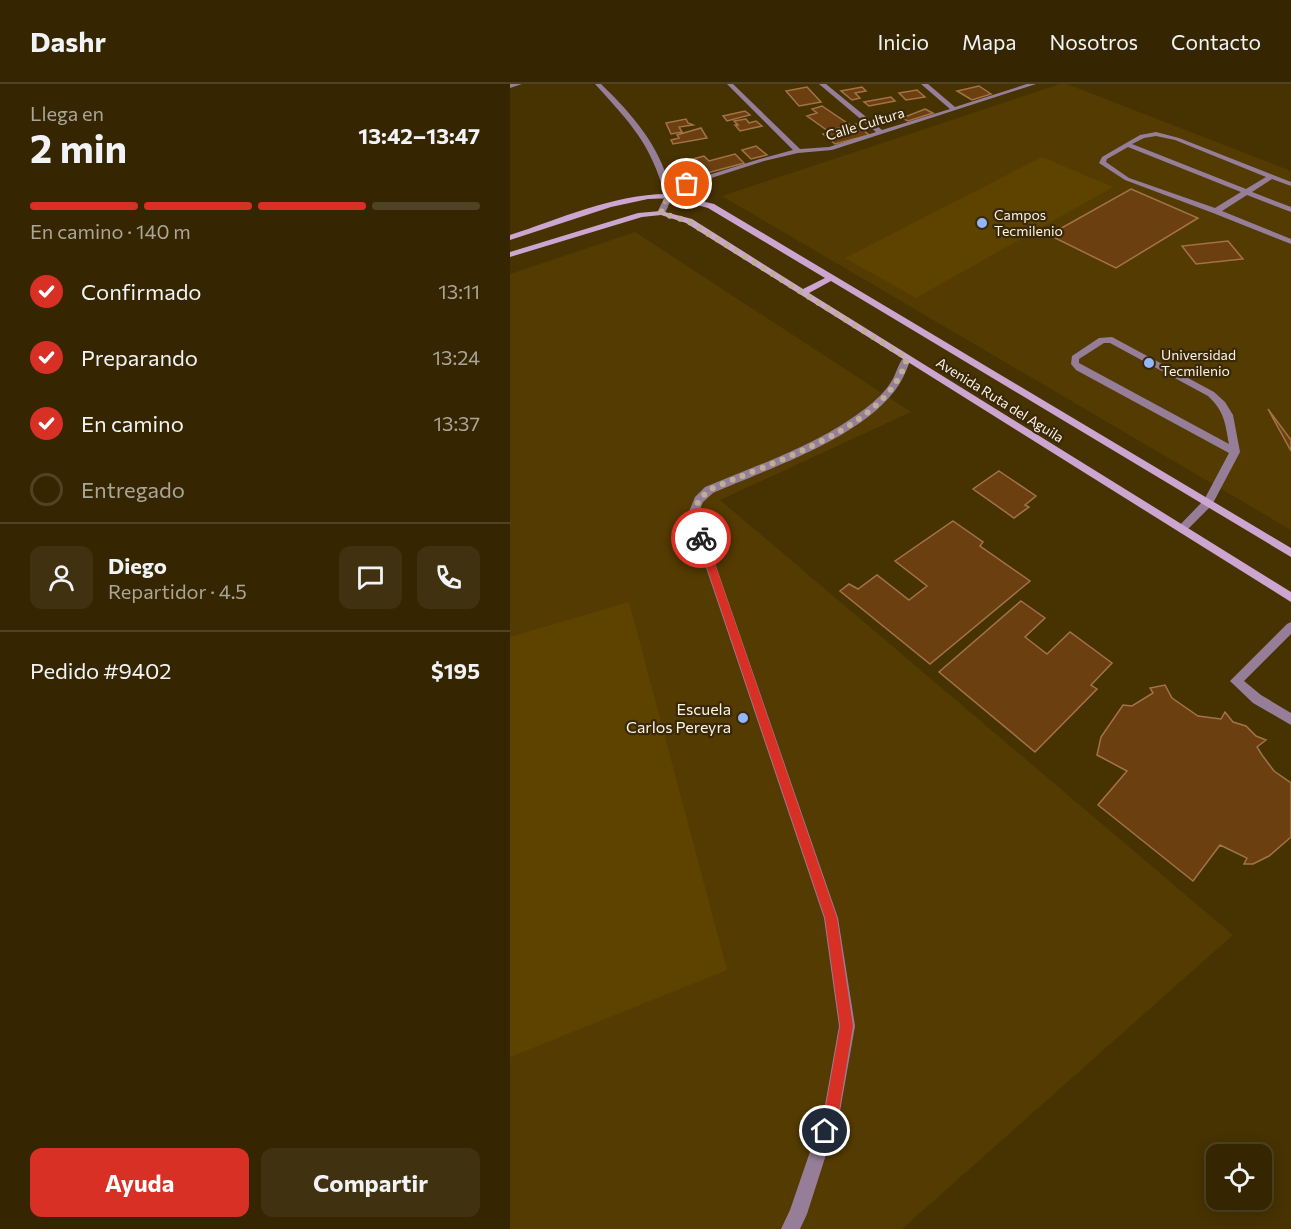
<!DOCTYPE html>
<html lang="es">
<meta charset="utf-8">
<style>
:root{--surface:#352601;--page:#403210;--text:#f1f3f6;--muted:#aaa599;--line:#4f4323;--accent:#d93025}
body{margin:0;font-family:Commissioner,sans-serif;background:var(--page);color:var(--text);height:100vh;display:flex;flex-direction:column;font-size:22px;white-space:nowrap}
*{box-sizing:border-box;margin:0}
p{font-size:20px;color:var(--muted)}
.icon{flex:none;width:33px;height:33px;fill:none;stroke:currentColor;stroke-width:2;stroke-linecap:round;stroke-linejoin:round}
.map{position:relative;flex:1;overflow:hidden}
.drawer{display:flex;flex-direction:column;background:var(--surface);width:510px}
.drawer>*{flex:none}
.controls{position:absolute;left:696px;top:1060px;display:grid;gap:12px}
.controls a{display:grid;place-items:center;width:66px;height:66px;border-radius:12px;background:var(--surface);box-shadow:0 3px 15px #0003,0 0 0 2px var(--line);font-size:30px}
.pin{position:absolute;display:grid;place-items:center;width:51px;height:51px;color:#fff;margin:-26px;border:3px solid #fff;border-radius:50%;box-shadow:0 2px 6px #0007}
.courier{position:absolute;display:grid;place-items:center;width:60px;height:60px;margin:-30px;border:4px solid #d93025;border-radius:50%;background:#fff;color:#222;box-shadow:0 2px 8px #0007}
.headline em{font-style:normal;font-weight:700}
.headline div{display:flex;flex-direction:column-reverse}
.headline{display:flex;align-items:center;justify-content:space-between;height:102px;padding:0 30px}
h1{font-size:39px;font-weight:700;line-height:45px}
.bar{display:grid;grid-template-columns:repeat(4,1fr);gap:9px 6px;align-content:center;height:72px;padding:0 30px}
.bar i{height:8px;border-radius:4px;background:var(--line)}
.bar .active{background:var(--accent)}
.bar p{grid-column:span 4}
.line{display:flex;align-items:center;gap:15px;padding:0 30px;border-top:2px solid var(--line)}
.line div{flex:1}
.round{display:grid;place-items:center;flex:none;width:63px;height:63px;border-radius:12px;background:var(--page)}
ol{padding:0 30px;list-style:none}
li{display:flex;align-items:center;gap:18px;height:66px}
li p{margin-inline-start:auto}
li .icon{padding:6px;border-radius:50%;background:var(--accent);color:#fff;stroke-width:4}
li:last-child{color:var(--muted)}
li i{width:33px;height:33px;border:3px solid var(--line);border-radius:50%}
.action{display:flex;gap:12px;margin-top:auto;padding:12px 30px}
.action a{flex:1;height:69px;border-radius:12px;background:var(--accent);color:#fff;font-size:24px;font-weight:700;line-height:69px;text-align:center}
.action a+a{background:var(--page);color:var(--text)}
header{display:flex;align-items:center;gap:36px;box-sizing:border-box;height:84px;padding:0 30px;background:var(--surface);border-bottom:2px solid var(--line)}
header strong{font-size:28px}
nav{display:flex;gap:33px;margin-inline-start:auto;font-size:21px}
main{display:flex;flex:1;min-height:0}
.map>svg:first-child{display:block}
.built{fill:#543b01}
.green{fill:#5e4300}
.building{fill:#6b3f10;stroke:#a37348;stroke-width:1.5}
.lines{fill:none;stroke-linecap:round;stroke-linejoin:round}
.lane{fill:#967e99;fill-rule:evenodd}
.street{fill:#967e99;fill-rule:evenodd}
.secondary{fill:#cca5d1;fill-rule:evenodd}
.route{fill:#d93025}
.done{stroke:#bdaf93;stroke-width:6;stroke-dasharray:0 10.8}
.poi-dot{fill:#92b7fd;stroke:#39290a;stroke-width:2}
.labels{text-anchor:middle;stroke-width:4.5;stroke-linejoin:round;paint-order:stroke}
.far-street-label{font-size:14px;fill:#fdf3e1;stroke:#39290a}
.far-poi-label{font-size:14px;fill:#fdf3e1;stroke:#39290a;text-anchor:start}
.poi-label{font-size:16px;fill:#fdf3e1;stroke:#39290a;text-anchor:end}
</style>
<header>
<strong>Dashr</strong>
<nav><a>Inicio</a><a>Mapa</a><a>Nosotros</a><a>Contacto</a></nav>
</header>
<main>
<section class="drawer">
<div class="headline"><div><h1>2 min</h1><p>Llega en</p></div><em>13:42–13:47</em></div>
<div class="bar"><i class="active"></i><i class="active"></i><i class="active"></i><i></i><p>En camino · 140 m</p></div>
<ol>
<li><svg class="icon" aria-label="check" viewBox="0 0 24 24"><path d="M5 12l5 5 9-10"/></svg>Confirmado<p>13:11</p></li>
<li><svg class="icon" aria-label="check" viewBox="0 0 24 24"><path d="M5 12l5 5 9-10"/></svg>Preparando<p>13:24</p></li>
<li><svg class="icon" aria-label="check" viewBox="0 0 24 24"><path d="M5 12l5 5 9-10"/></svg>En camino<p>13:37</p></li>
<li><i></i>Entregado</li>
</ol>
<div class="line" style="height:108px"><a class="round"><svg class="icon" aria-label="person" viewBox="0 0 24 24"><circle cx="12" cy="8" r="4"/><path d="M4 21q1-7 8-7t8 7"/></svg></a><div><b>Diego</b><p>Repartidor · 4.5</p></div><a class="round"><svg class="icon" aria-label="chat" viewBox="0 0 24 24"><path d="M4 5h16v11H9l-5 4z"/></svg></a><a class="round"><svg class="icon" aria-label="phone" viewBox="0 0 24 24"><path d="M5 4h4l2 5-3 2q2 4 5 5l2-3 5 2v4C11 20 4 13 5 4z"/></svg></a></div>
<div class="line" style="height:78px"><div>Pedido #9402</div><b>$195</b></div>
<div class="action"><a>Ayuda</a><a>Compartir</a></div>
</section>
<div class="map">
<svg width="781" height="1145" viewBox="0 0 781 1145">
<rect width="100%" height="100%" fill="#473201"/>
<path class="built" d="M550,0H557L781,87V446L212,112Z
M125,148L401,328L210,416L723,851L392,1145H0V190Z"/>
<path class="green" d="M532,73L603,103L406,214L335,174Z
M119,518L217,886L0,973V553Z"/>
<path class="building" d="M469,2L481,10L462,16L447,7Z
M297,3L311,18L289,22L276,7Z
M352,3L356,7L345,9L350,14L342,16L331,7Z
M407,6L415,13L396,16L389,9Z
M381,13L385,17L359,22L354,18Z
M312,22L340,41L318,47L297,32L307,29L302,25Z
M415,25L423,29L398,37L392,34Z
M235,27L240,31L217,37L213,32Z
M176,35L178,39L183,41L169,43L172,48L161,50L156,39Z
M236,35L239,39L246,37L252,42L230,47L225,41H228L224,37Z
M346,40L359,51L325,60L313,50Z
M191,44L197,54L163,60L161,56L169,54L167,51Z
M246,62L257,71L241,75L232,66Z
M225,70L234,79L190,91L186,86L192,85L183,75L194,72L199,77Z
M621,105L688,134L606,184L539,151Z
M718,157L733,175L686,180L672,162Z
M758,325L781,356V367Z
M489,387L526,412L515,421L519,423L504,434L463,405Z
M443,437L473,458L470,462L520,497L420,580L330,507L339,500L348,505L367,491L399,516L417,502L385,477Z
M511,517L535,534L515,553L537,570L560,548L602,579L581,601L587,605L525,668L429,588Z
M655,601L662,614L688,632L711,635L715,628L723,638L736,642L746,652L756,656L747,663L752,671L764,687L781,699V753L759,772L743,780H734L737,774L710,761L683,797L588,721L617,687L587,671L591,653L613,621L622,622L643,609L640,604Z"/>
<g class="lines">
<path class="lane" d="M646,48L669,54L781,98V102L762,95L742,108L781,123V128L737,111L712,127L781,155V160L703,129L615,96L589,79L592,73L630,51ZM646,52L665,56L756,93L736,105L622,60L634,54ZM618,63L731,108L705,124L619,94L596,78L597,75Z
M602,253L704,308L715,318L723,331L730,368L702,421L675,448L671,449L666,445L694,416L719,369L566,286L561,280L562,272L589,254ZM594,259H600L698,312C715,328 715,339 719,360L569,279V275Z
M397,271L401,274C398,282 395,291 390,299C357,353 259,384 203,409L193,418L188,430L328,834L345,942L330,1027L297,1130L290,1145H271L280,1126L314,1027L329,942L314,834L178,430L185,413L195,403C250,380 308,361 356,324C365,317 375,308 381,298C387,290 388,276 397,271Z
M781,538V550L734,597L751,611L781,629V641L743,619L720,597L777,540Z"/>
<path class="street" d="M0,0H12L0,4Z
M85,0H91C122,30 149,61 160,103L250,75L283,66L217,0H223L290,65L319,63L366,48L309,0H316L372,46L440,25L411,0H418L445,23L517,0H526L322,66L288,69L254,77L161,107L163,112L155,129L151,131L147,129L155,112C141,59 120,39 85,0Z"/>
<path class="secondary" d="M162,110L204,120L781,464V473L321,197L299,209L781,508V518L176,139L151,131L132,133L0,173V168L128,129L151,127L182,135L293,205L315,194L198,124L162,114L138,115L101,123L0,156V151C49,135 109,108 162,110Z"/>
</g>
<path class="route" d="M191,451L196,454L327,834L343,942L329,1027L320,1052L315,1054L310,1052L308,1047L315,1027L330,942L315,834L187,454Z"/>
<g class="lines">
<path class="done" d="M177,100L158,106L159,111L151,129L178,137L397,274C378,345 260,378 199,406L189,416L183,430L191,454"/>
</g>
<g class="poi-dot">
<circle cx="472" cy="139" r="6"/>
<circle cx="639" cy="279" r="6"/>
<circle cx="233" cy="634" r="6"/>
</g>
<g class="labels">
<g class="far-street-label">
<text transform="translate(355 40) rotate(-17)" y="5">Calle Cultura</text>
<text transform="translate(490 316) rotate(32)" y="5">Avenida Ruta del Aguila</text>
</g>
<g class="far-poi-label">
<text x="484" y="136">Campos<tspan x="484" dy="16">Tecmilenio</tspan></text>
<text x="651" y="276">Universidad<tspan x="651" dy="16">Tecmilenio</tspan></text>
</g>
<g class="poi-label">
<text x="221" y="631">Escuela<tspan x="221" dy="18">Carlos Pereyra</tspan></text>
</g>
</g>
</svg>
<div class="controls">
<a><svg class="icon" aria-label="locate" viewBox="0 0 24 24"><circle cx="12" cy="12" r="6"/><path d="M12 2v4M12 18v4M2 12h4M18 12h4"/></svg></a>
</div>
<div class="pin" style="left:177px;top:100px;background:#ea580c"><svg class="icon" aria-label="bag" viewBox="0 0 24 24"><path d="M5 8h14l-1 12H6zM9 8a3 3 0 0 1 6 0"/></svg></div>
<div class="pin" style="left:315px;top:1047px;background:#1f2937"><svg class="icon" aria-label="home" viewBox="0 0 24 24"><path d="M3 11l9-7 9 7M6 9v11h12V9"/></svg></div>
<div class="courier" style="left:191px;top:454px"><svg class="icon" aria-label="bike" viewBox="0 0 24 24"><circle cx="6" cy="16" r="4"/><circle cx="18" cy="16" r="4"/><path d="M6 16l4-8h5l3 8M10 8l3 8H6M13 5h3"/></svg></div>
</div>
</main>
